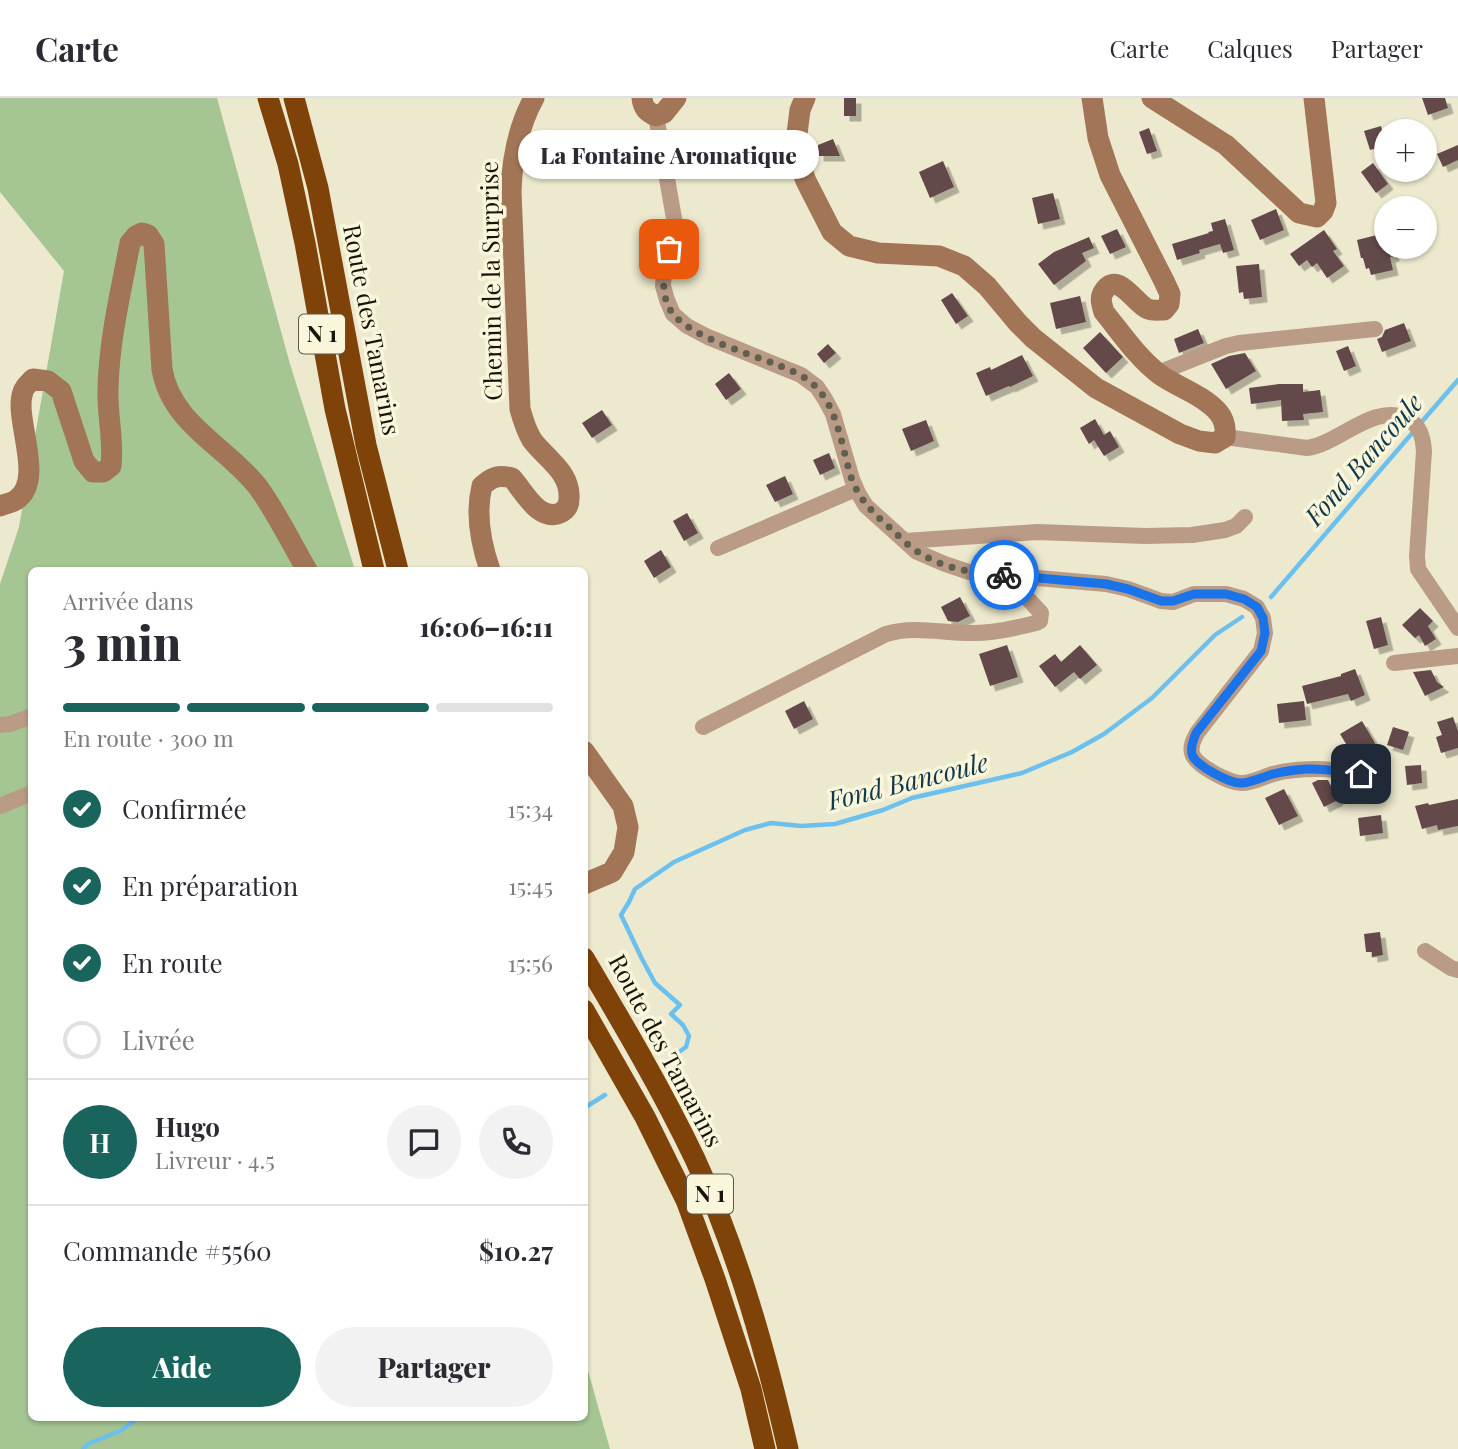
<!DOCTYPE html>
<html lang="fr">
<meta charset="utf-8">
<style>
:root{--surface:#fff;--page:#f2f2f3;--text:#2b2b33;--muted:#7c7c81;--line:#e1e1e2;--accent:#19645d}
body{margin:0;font-family:"Playfair Display",serif;background:var(--page);color:var(--text);height:100vh;display:flex;flex-direction:column;font-size:26px;white-space:nowrap}
*{box-sizing:border-box;margin:0}
p{font-size:23px;color:var(--muted)}
.icon{flex:none;width:38px;height:38px;fill:none;stroke:currentColor;stroke-width:2;stroke-linecap:round;stroke-linejoin:round}
.map{position:relative;flex:1;overflow:hidden}
.panel{position:absolute;left:28px;top:469px;width:560px;height:854px;display:flex;flex-direction:column;background:var(--surface);border-radius:10px;box-shadow:0 2px 5px #0004}
.panel>*{flex:none}
.buttons{position:absolute;left:1374px;top:21px;display:grid;gap:14px}
.buttons a{display:grid;place-items:center;width:63px;height:63px;border-radius:50%;background:var(--surface);box-shadow:0 2px 5px #0004;font-size:35px}
.pin{position:absolute;display:grid;place-items:center;width:60px;height:60px;color:#fff;margin:-30px;border-radius:14px;box-shadow:0 4px 10px #0006}
.courier{position:absolute;display:grid;place-items:center;width:70px;height:70px;margin:-35px;border:5px solid #1a73e8;border-radius:50%;background:#fff;color:#222;box-shadow:0 2px 9px #0007}
.bubble{position:absolute;height:49px;border-radius:24px;background:var(--surface);box-shadow:0 2px 5px #0004;font-size:23px;font-weight:800;line-height:49px;text-align:center}
.overview em{font-style:normal;font-weight:800}
.overview div{display:flex;flex-direction:column-reverse}
.overview{display:flex;align-items:center;justify-content:space-between;height:119px;padding:0 35px}
h1{font-size:46px;font-weight:800;line-height:52px}
.bar{display:grid;grid-template-columns:repeat(4,1fr);gap:10px 7px;align-content:center;height:84px;padding:0 35px}
.bar i{height:9px;border-radius:5px;background:var(--line)}
.bar .current{background:var(--accent)}
.bar p{grid-column:span 4}
.line{display:flex;align-items:center;gap:18px;padding:0 35px;border-top:2px solid var(--line)}
.line div{flex:1}
.round{display:grid;place-items:center;flex:none;width:74px;height:74px;border-radius:37px;background:var(--page)}
ol{padding:0 35px;list-style:none}
li{display:flex;align-items:center;gap:21px;height:77px}
li p{margin-inline-start:auto}
li .icon{padding:7px;border-radius:50%;background:var(--accent);color:#fff;stroke-width:4}
li:last-child{color:var(--muted)}
li i{width:38px;height:38px;border:4px solid var(--line);border-radius:50%}
.cta{display:flex;gap:14px;margin-top:auto;padding:14px 35px}
.cta a{flex:1;height:80px;border-radius:42px;background:var(--accent);color:#fff;font-size:28px;font-weight:800;line-height:80px;text-align:center}
.cta a+a{background:var(--page);color:var(--text)}
header{display:flex;align-items:center;gap:42px;box-sizing:border-box;height:98px;padding:0 35px;background:var(--surface);border-bottom:2px solid var(--line)}
header strong{font-size:33px}
nav{display:flex;gap:38px;margin-inline-start:auto;font-size:24px}
.map>svg:first-child{display:block}
.green{fill:#a5c593}
.lines{fill:none;stroke-linecap:round;stroke-linejoin:round}
.stream{stroke:#6cc0ee;stroke-width:4.5}
.building{fill:#634948;filter:url(#shadow)}
.street{stroke:#ba9b86;stroke-width:16}
.secondary{stroke:#a27556;stroke-width:21}
.highway{stroke:#7f4208;stroke-width:21}
.done{stroke:#615f4f;stroke-width:7;stroke-dasharray:0 12.6}
.route{stroke:#1a73e8;stroke-width:9}
.labels{text-anchor:middle;stroke-width:7;stroke-linejoin:round;paint-order:stroke}
.shield{fill:#faf6db;stroke:#5a5849;stroke-width:2}
.shield-label{font-size:23px;font-weight:bold;fill:#16140b}
.street-label{font-size:24px;fill:#16140b;stroke:#faf6db}
.water-label{font-size:26px;font-style:italic;fill:#12384b;stroke:#faf6db}
</style>
<header>
<strong>Carte</strong>
<nav><a>Carte</a><a>Calques</a><a>Partager</a></nav>
</header>
<div class="map">
<svg width="1458" height="1351" viewBox="0 0 1458 1351">
<defs>
<filter id="shadow"><feDropShadow dx="5.5" dy="5.5" stdDeviation="0" flood-color="#0004"/></filter>
</defs>
<rect width="100%" height="100%" fill="#ede9ce"/>
<path class="green" d="M0,0H217L290,266L355,472H32V1320H584L585,1262L610,1351H0V486L19,429L64,173L0,94Z"/>
<g class="lines">
<path class="stream" d="M1419,327L1458,282
M1271,499L1414,333
M665,964L686,949L689,938L683,927L671,916L680,907L655,885L642,861L621,817L629,804L635,791L674,764L745,732L771,725L801,728L835,726L883,712L912,700L1022,675L1072,654L1104,636L1152,600L1215,537L1242,519
M584,1010L605,997
M83,1351L88,1346L122,1332L138,1320"/>
</g>
<path class="building" d="M844,0H856V18H844Z
M1422,0H1445L1448,10L1428,17Z
M1381,28L1386,47L1370,52L1364,33Z
M1149,30L1157,53L1147,56L1139,34Z
M833,41L840,58H818V47Z
M1458,47V62L1443,69L1437,56Z
M943,63L954,89L930,100L919,74Z
M1373,65L1388,86L1376,95L1361,74Z
M1053,95L1060,121L1038,126L1032,100Z
M1276,111L1284,132L1260,142L1251,122Z
M1225,121L1234,152L1223,155L1220,146L1199,152L1200,155L1177,162L1172,146L1209,135L1208,134L1213,133L1211,125Z
M1117,131L1126,149L1110,156L1101,138Z
M1324,132L1337,151L1333,153L1344,168L1327,180L1317,165L1312,169L1307,162L1299,168L1290,156Z
M1381,136L1383,144L1386,143V149H1392L1394,158L1390,159L1393,172L1371,177L1369,170L1366,171L1363,160H1361L1357,142Z
M1089,139L1094,150L1082,155L1086,163L1054,187L1038,166L1054,154Z
M1259,166L1262,199L1244,201L1243,194L1239,195L1236,168Z
M952,195L968,218L956,226L941,202Z
M1080,198L1086,224L1056,231L1050,205Z
M1404,225L1411,243L1382,254L1377,241L1382,239L1385,232Z
M1198,231L1204,245L1179,255L1174,241Z
M1100,234L1123,259L1106,275L1083,250Z
M828,246L836,255L824,265L817,256Z
M1348,248L1356,268L1344,273L1336,253Z
M1245,255L1256,273L1226,291L1211,266L1229,258Z
M1022,257L1033,278L1010,289L1009,288L986,298L976,275L990,269L991,272Z
M729,275L741,291L726,302L715,286Z
M1279,286H1303V294L1320,292L1323,314L1303,316L1304,322L1282,323L1281,302L1251,306L1249,290Z
M602,312L612,327L592,340L582,325Z
M1095,321L1104,337L1110,333L1119,349L1104,358L1094,342L1089,346L1080,330Z
M926,322L934,343L911,353L902,331Z
M829,355L835,370L820,377L813,362Z
M785,378L793,396L775,404L766,387Z
M687,415L698,435L684,443L673,423Z
M661,452L671,469L654,480L644,463Z
M960,499L970,518L958,524L948,523L941,509Z
M1420,510L1433,523L1428,528L1436,541L1425,548L1419,537L1415,540L1402,527Z
M1381,519L1388,547L1374,551L1366,523Z
M1007,547L1018,579L990,588L979,556Z
M1080,547L1097,567L1080,581L1074,574L1055,589L1039,568L1055,556L1061,564Z
M1355,571L1365,597L1351,603L1348,596L1307,606L1302,588L1341,578V576Z
M1431,572L1437,584L1444,589L1425,598L1413,574Z
M804,603L813,621L794,631L785,613Z
M1304,603L1306,622L1279,625L1277,606Z
M1453,619L1458,633V650L1441,655L1436,639L1442,637L1437,624Z
M1362,623L1379,652L1357,664L1340,636Z
M1393,629L1409,634L1403,652L1387,647Z
M1421,667L1422,685L1407,687L1405,668Z
M1318,682H1328L1338,702L1324,709L1312,685Z
M1284,691L1298,718L1279,727L1265,700Z
M1458,701V728L1438,732L1437,727L1422,731L1415,708L1428,705L1429,707Z
M1381,717L1383,735L1360,738L1358,720Z
M1380,834L1383,857L1372,859V854H1366L1364,836Z"/>
<g class="lines">
<path class="street" d="M656,18L675,126L664,172L663,188L667,202L673,216L687,228L708,239L801,277L817,289L825,301L833,316L852,381L858,395L866,408L917,454L945,466L969,474L1106,486L1128,491L1161,503L1173,504L1194,496H1226L1244,501L1257,509L1263,520L1265,535L1261,553L1197,635C1194,641 1190,648 1192,655C1194,667 1231,686 1242,685C1252,685 1263,679 1273,676C1287,672 1303,671 1317,671C1338,671 1361,676 1382,679
M1158,275L1226,248L1239,245L1375,231
M1225,339L1307,350C1339,346 1374,304 1407,321C1420,327 1423,339 1424,353L1417,458L1418,471L1458,530
M905,443L1037,434L1145,438L1192,437L1225,432L1236,428L1245,419
M718,450L856,391
M1394,565L1458,558
M0,627L10,626L32,618
M703,629L886,536C916,527 945,536 975,535C995,535 1016,530 1036,525L1040,523L1041,515L1007,478
M0,708L32,695
M1425,853L1451,870L1458,872"/>
<path class="secondary" d="M642,0C643,10 647,14 656,18L664,15L676,0
M805,0L800,12L797,36V60L806,83L832,134L849,148L878,155L939,158L964,168L987,188L1018,225L1033,240L1096,290L1180,336L1199,343L1215,345L1225,339C1226,330 1225,322 1218,314C1203,297 1177,289 1159,276C1137,259 1121,235 1104,214C1102,207 1099,200 1104,193C1118,172 1135,206 1148,211C1153,213 1159,212 1164,212L1169,206L1170,196L1164,183L1110,77L1098,40L1092,0
M1152,0L1226,47L1299,115L1317,119L1323,113L1326,105L1314,0
M0,408C5,406 11,405 16,402C46,382 13,320 23,294C24,289 29,285 33,281L48,283L61,293L84,363L93,374H103L111,368C114,342 107,317 108,291C109,242 121,193 130,145L136,138L142,135L148,137L154,146L162,271C171,326 226,348 258,389C277,415 291,445 307,472
M490,472C481,446 475,416 482,388C493,378 499,377 512,380C524,393 539,426 562,414C567,411 569,407 569,401C571,374 546,361 532,342C526,332 523,322 520,311L511,94C512,61 518,29 534,0
M584,653L623,708L628,729L624,754L612,774L584,786"/>
<path class="highway" d="M268,0L288,66L305,145L335,311L374,472
M294,0L318,90L366,347L398,472
M584,860C623,926 662,992 695,1061C738,1154 765,1252 788,1351
M584,912L645,1019L686,1102L715,1181L751,1291L765,1351"/>
</g>
<g class="lines">
<path class="done" d="M669,151C664,172 658,200 675,218C695,240 747,255 775,266C790,272 806,278 817,290C838,312 842,350 851,379C859,401 872,414 889,429C898,437 907,447 918,454C944,471 974,475 1004,477"/>
<path class="route" d="M1004,477L1106,486L1128,491L1161,503H1173L1194,496H1226L1244,501L1257,509L1263,520L1265,535L1261,553L1196,635C1194,641 1190,648 1192,656C1194,667 1231,686 1242,685C1252,684 1263,679 1273,676C1284,673 1295,672 1306,671C1324,670 1343,674 1361,676"/>
</g>
<g class="labels">
<g class="shield">
<rect x="299" y="216.5" width="46" height="39" rx="5"/>
<rect x="687" y="1076.5" width="46" height="39" rx="5"/>
</g>
<g class="shield-label">
<text x="322" y="244">N 1</text>
<text x="710" y="1104">N 1</text>
</g>
<g class="street-label">
<text transform="translate(492 183) rotate(-91)" y="8">Chemin de la Surprise</text>
<text transform="translate(371 232) rotate(79)" y="8">Route des Tamarins</text>
<text transform="translate(665 953) rotate(62)" y="8">Route des Tamarins</text>
</g>
<g class="water-label">
<text transform="translate(1364 362) rotate(-49)" y="9">Fond Bancoule</text>
<text transform="translate(908 684) rotate(-14)" y="9">Fond Bancoule</text>
</g>
</g>
</svg>
<div class="buttons">
<a>+</a>
<a>−</a>
</div>
<div class="pin" style="left:669px;top:151px;background:#ea580c"><svg class="icon" aria-label="bag" viewBox="0 0 24 24"><path d="M5 8h14l-1 12H6zM9 8a3 3 0 0 1 6 0"/></svg></div>
<div class="pin" style="left:1361px;top:676px;background:#1f2937"><svg class="icon" aria-label="home" viewBox="0 0 24 24"><path d="M3 11l9-7 9 7M6 9v11h12V9"/></svg></div>
<div class="courier" style="left:1004px;top:477px"><svg class="icon" aria-label="bike" viewBox="0 0 24 24"><circle cx="6" cy="16" r="4"/><circle cx="18" cy="16" r="4"/><path d="M6 16l4-8h5l3 8M10 8l3 8H6M13 5h3"/></svg></div>
<div class="bubble" style="left:518px;top:32px;width:301px">La Fontaine Aromatique</div>
<section class="panel">
<div class="overview"><div><h1>3 min</h1><p>Arrivée dans</p></div><em>16:06–16:11</em></div>
<div class="bar"><i class="current"></i><i class="current"></i><i class="current"></i><i></i><p>En route · 300 m</p></div>
<ol>
<li><svg class="icon" aria-label="check" viewBox="0 0 24 24"><path d="M5 12l5 5 9-10"/></svg>Confirmée<p>15:34</p></li>
<li><svg class="icon" aria-label="check" viewBox="0 0 24 24"><path d="M5 12l5 5 9-10"/></svg>En préparation<p>15:45</p></li>
<li><svg class="icon" aria-label="check" viewBox="0 0 24 24"><path d="M5 12l5 5 9-10"/></svg>En route<p>15:56</p></li>
<li><i></i>Livrée</li>
</ol>
<div class="line" style="height:126px"><b class="round" style="background:var(--accent);color:#fff">H</b><div><b>Hugo</b><p>Livreur · 4.5</p></div><a class="round"><svg class="icon" aria-label="chat" viewBox="0 0 24 24"><path d="M4 5h16v11H9l-5 4z"/></svg></a><a class="round"><svg class="icon" aria-label="phone" viewBox="0 0 24 24"><path d="M5 4h4l2 5-3 2q2 4 5 5l2-3 5 2v4C11 20 4 13 5 4z"/></svg></a></div>
<div class="line" style="height:91px"><div>Commande #5560</div><b>$10.27</b></div>
<div class="cta"><a>Aide</a><a>Partager</a></div>
</section>
</div>
